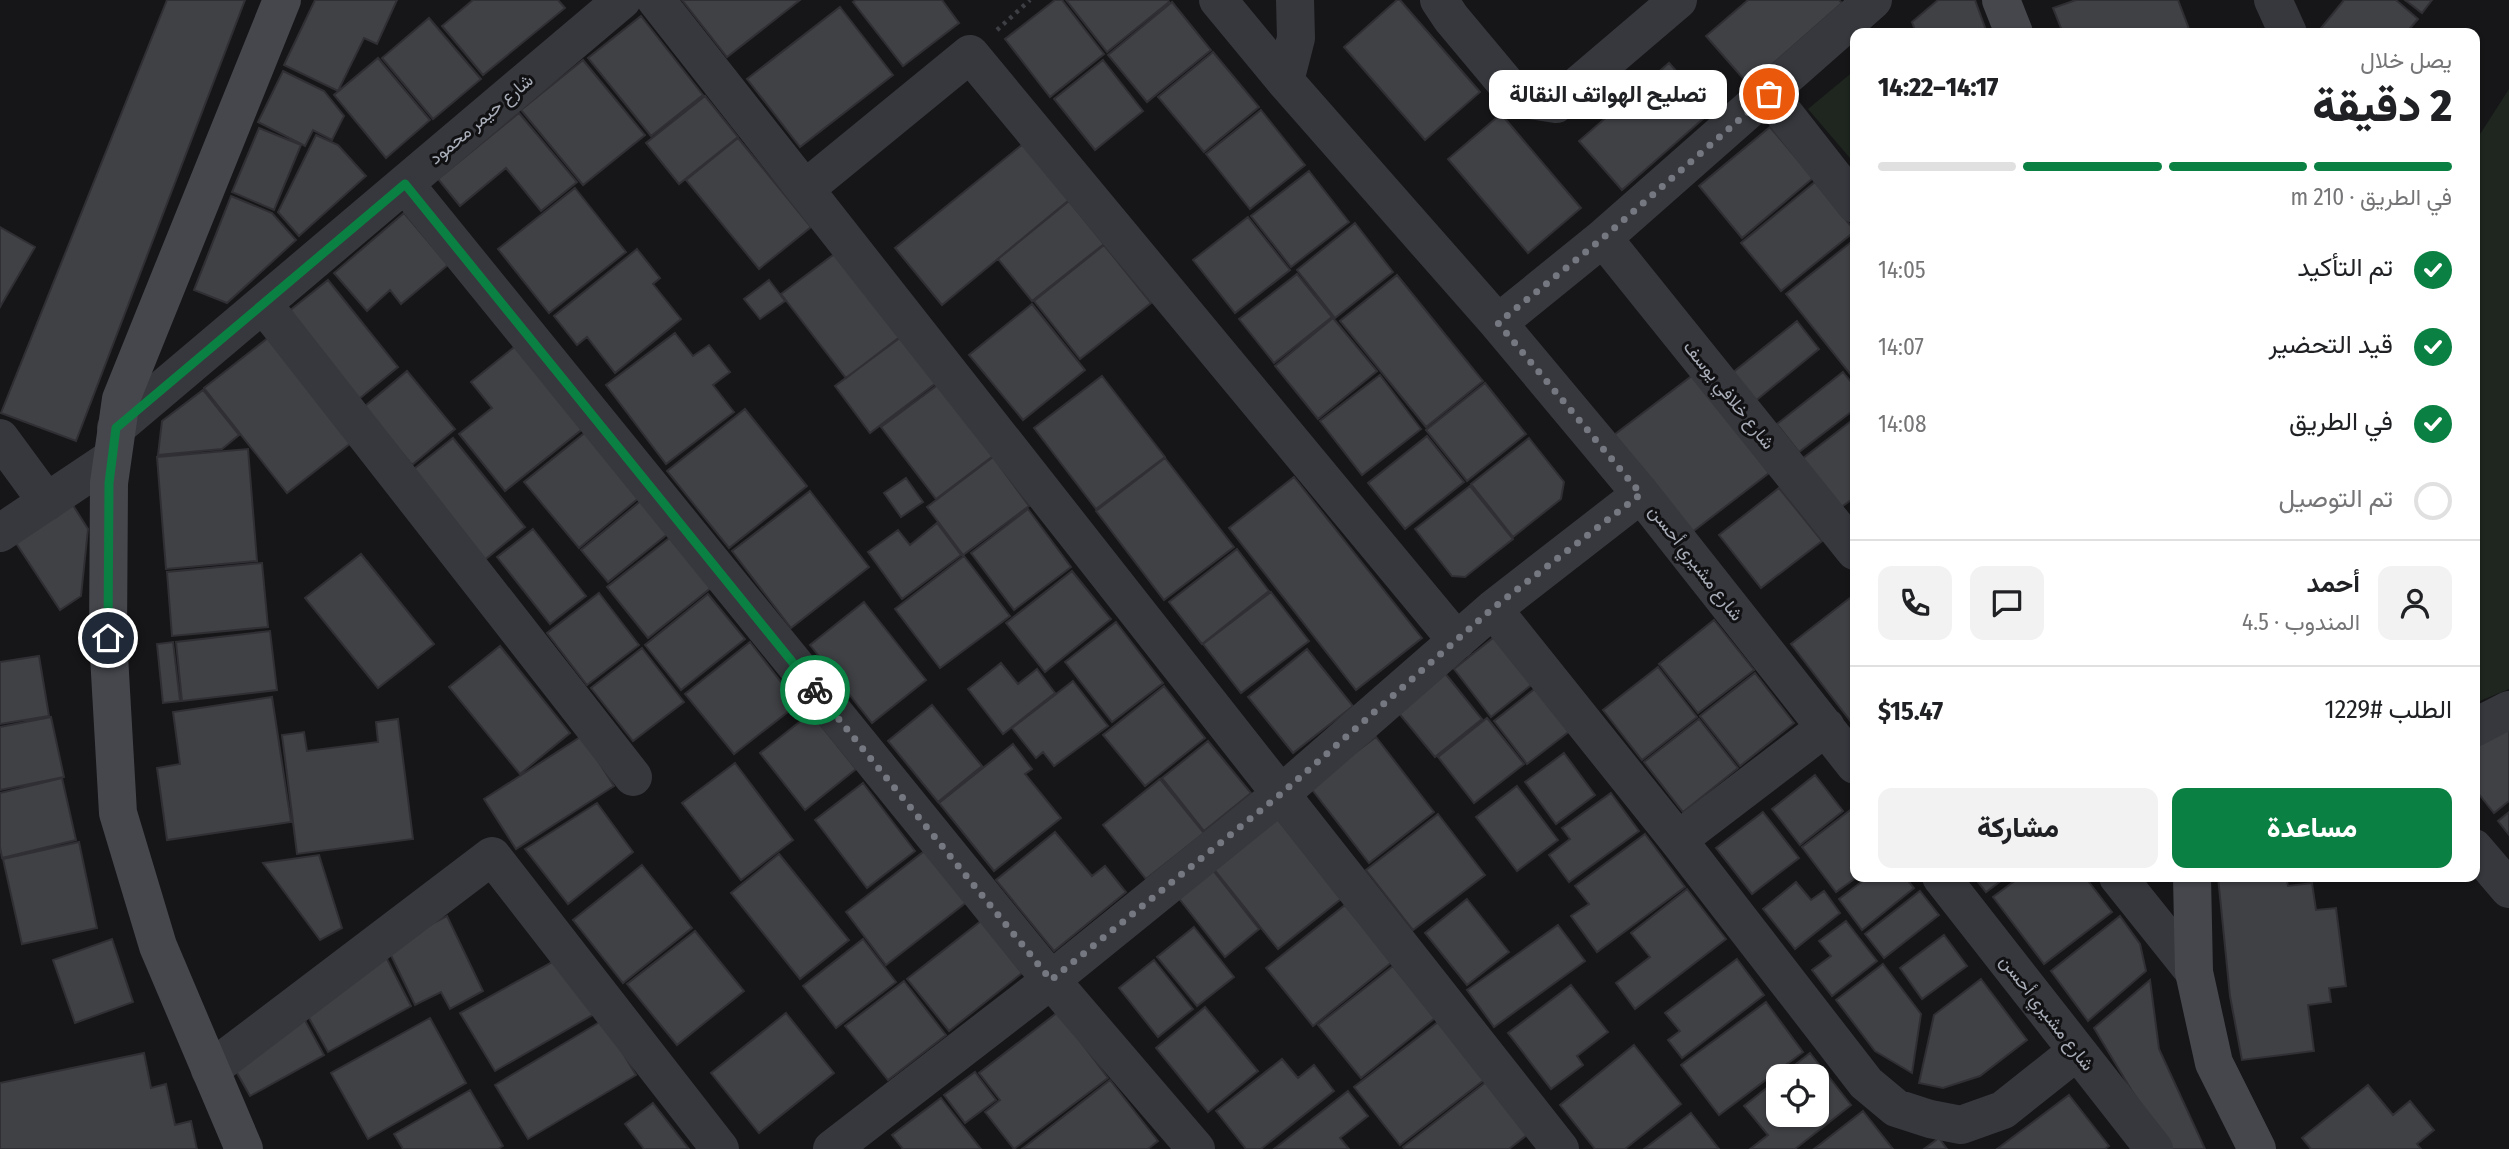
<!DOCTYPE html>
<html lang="ar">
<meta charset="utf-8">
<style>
:root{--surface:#fff;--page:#f2f2f2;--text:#202124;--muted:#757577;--line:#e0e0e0;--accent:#0b8043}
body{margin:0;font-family:"Fira Sans Condensed",Vazirmatn,sans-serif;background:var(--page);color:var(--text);direction:rtl;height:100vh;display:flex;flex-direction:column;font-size:26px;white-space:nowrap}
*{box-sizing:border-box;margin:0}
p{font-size:23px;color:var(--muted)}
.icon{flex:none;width:38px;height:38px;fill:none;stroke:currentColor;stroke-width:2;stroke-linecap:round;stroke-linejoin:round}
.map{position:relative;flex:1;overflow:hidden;direction:ltr}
.panel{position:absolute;left:1850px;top:28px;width:630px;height:854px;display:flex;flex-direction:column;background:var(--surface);border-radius:14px;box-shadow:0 2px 5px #0004;direction:rtl}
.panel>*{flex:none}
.fabs{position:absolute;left:1766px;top:1064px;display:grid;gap:14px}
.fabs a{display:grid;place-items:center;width:63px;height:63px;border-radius:14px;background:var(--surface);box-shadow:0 2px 5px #0004;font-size:35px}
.pin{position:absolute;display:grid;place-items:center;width:60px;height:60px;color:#fff;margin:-30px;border:4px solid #fff;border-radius:50%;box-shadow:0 2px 7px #0007}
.courier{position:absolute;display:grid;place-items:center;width:70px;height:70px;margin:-35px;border:5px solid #0b8043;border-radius:50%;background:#fff;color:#222;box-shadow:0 2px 9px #0007}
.bubble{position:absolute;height:49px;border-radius:14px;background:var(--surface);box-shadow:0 2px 5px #0004;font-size:23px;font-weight:800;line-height:49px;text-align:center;direction:rtl}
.headline em{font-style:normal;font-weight:800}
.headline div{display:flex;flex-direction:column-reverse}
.headline{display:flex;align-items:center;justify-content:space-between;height:119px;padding:0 28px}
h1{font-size:46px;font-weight:800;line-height:52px}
.bar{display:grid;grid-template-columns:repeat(4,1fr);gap:10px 7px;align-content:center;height:84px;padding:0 28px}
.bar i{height:9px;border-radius:5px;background:var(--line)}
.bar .current{background:var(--accent)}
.bar p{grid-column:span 4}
.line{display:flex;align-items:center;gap:18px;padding:0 28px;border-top:2px solid var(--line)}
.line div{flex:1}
.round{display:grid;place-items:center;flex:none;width:74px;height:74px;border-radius:14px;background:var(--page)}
ol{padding:0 28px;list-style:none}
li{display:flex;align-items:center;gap:21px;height:77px}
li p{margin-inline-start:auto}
li .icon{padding:7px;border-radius:50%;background:var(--accent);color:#fff;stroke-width:4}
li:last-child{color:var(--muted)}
li i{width:38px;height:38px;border:4px solid var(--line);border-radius:50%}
.action{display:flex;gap:14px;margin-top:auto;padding:14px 28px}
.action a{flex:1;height:80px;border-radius:14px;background:var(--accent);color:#fff;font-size:28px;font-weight:800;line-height:80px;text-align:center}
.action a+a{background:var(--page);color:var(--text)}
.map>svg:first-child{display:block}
.green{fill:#1e261f}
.building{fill:#404145;stroke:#303034;stroke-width:2}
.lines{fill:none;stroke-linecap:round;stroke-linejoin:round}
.path{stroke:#3d3f44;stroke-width:4.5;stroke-dasharray:3.5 5;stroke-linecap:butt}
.street{stroke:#37383d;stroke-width:38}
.secondary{stroke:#45474d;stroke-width:38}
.done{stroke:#757880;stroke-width:7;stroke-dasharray:0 12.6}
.route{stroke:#0b8043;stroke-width:9}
.labels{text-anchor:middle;stroke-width:6;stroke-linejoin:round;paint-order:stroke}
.street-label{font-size:18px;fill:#a8adb8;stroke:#111113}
</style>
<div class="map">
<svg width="2509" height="1149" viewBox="0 0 2509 1149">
<rect width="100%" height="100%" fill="#161618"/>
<path class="green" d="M1855,70V164L1808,109Z
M2509,89V689L2475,703V142Z"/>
<path class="building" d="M167,0H245L76,441L1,413Z
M315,0H397L377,44L364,38L338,91L284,65Z
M473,0H558L565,8L483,75L442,26Z
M682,0H800L727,57Z
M856,0H942L959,23L903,66L853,2Z
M1055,0H1062L1104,54L1050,97L1005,39Z
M1066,0H1168L1169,2L1107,52Z
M1397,0H1400L1480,92L1425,140L1344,47Z
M1748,0H1839L1842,3L1749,85L1706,36Z
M1938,0H1975L1987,33H1916L1912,22Z
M2076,0H2178L2189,29L2178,33H2063L2053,8Z
M2344,0H2396L2418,19L2406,33H2317Z
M2405,0H2432L2422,13Z
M1172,2L1211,50L1147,102L1108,55Z
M840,7L893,75L800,147L747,79Z
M641,16L703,95L651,136L588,58Z
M429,18L481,79L433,119L382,58Z
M1213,52L1259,107L1204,152L1158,97Z
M378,58L430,120L386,158L334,95Z
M583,60L645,135L583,185L521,110Z
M1103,60L1143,111L1095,150L1054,99Z
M1669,63L1712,111L1622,190L1579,141Z
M283,71L324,91L344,116L332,140L313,130L305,146L258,122Z
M705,96L738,137L679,184L646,143Z
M1261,110L1305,165L1250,209L1206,154Z
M519,113L577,182L541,211L506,168L460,206L438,179Z
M1501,114L1581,208L1528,253L1448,159Z
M1770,127L1813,178L1742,238L1699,186Z
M259,128L301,145L274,210L232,192Z
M316,135L338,145L366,176L299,236L278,212Z
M738,138L811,227L759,269L686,180Z
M1023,144L1069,200L942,305L895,248Z
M1309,171L1349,222L1291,267L1251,216Z
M1815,182L1855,231L1781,291L1741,243Z
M575,188L626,252L549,313L498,249Z
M231,196L272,213L296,240L227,303L194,290Z
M1069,201L1104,244L1032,301L998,259Z
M404,213L448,265L401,304L390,290L367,311L334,273Z
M1248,217L1290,270L1235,313L1193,260Z
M1355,223L1393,272L1335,318L1297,270Z
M0,227L35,247L0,307Z
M1855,239V380L1786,294Z
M1104,245L1151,303L1080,359L1034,301Z
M637,249L660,278L653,284L681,319L615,373L587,337L577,345L554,316Z
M837,252L901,336L846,378L781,294Z
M1297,274L1332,317L1274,363L1239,319Z
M1397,275L1483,381L1426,427L1340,321Z
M328,280L398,367L354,403L283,316Z
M769,280L785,301L760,319L744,299Z
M1032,304L1085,370L1023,420L969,355Z
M1333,318L1377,371L1318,419L1275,366Z
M1797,321L1819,349L1754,402L1731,374Z
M675,333L693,356L709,345L730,372L713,385L734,412L666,464L606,385Z
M273,334L356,439L287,493L204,388Z
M901,337L936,383L870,433L835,386Z
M518,344L585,427L505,491L459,434L492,408L471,382Z
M407,371L455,429L412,465L364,407Z
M1843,372L1855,387V409L1799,452L1777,424Z
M1380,375L1421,429L1362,475L1320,421Z
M1693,375L1769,473L1687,536L1610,438Z
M1102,376L1165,457L1096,509L1034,428Z
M1485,383L1526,434L1467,481L1426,430Z
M939,384L993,456L936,499L881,427Z
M203,390L239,435L222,449L158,455L162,421Z
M745,409L807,486L729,548L667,471Z
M1855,418V497L1840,508L1802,459Z
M587,431L641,496L579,548L524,482Z
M1427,436L1464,482L1405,529L1368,483Z
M453,438L525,527L482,562L410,472Z
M1529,438L1564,482L1561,499L1513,537L1471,484Z
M248,449L257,561L166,569L157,457Z
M993,457L1029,506L963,555L927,507Z
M1165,458L1234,547L1164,600L1096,511Z
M1294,477L1422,638L1356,690L1229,528Z
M906,478L923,502L901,517L884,493Z
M1470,486L1513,539L1465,577L1452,576L1415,529Z
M1779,488L1822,541L1761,588L1719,535Z
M810,491L869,567L791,628L732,551Z
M69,499L88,529L81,596L60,610L12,537Z
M643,499L670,532L608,582L581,550Z
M1028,509L1071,567L1014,610L971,553Z
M937,523L961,555L902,599L868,552L898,530L910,545Z
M533,529L586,596L550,624L497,557Z
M672,536L712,587L648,638L607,587Z
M1237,549L1269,591L1202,644L1169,602Z
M361,554L434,644L378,688L305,598Z
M964,556L1010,616L940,668L895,609Z
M262,563L268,627L172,636L167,572Z
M1072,571L1111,619L1045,672L1006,623Z
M1271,592L1309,641L1241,693L1203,644Z
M599,593L639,645L587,685L547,633Z
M708,594L745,639L681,690L645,645Z
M1855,594V727L1791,644Z
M864,602L926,680L872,723L810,645Z
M1714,620L1754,670L1698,713L1659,664Z
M1116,622L1163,683L1112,722L1065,662Z
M270,631L277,690L182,701L176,642Z
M1498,634L1535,682L1491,717L1454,669Z
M173,642L180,701L163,703L157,644Z
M750,642L798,704L734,754L685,694Z
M500,646L570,733L520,774L449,687Z
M642,648L684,702L633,741L591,688Z
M1307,649L1353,706L1293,753L1248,697Z
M39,656L49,716L0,724V662Z
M1001,663L1018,684L1037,669L1055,693L1003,734L968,689Z
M1658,667L1697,717L1642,760L1603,710Z
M1444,672L1482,719L1435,757L1397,711Z
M1755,673L1794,723L1740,766L1700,716Z
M1073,681L1108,726L1054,766L1043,752L1036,758L1012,728Z
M1164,686L1205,738L1145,786L1103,735Z
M1537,687L1571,730L1527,764L1494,721Z
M272,697L291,822L167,840L157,768L180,764L173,712Z
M932,705L982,766L938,802L888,741Z
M811,713L856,769L805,810L760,753Z
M51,717L64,777L0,790V727Z
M1487,718L1524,764L1474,803L1438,757Z
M398,719L413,839L297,854L282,735L304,732L307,751L378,742L376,722Z
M1699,719L1738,768L1683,812L1644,762Z
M2509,728V801L2494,813L2474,788V749L2493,734Z
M582,736L614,786L516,849L484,799Z
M1376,737L1434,812L1369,863L1310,787Z
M1208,741L1251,793L1204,831L1162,778Z
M1013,744L1032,769L1025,774L1061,818L994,871L939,803Z
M1564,753L1595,795L1556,824L1525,782Z
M735,763L793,840L741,880L682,803Z
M1815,775L1843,811L1800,845L1772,809Z
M62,778L76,840L2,858L0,847V793Z
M1160,779L1204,833L1146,879L1103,825Z
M863,783L915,851L867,888L815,820Z
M1517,786L1558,840L1517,871L1476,817Z
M1611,793L1639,831L1569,882L1549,855L1570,839L1562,828Z
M597,803L633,852L568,904L525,849Z
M1853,808L1855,811L1857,877L1836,892L1802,847Z
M1763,812L1799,858L1752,894L1716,848Z
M2509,812V835L2498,821Z
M1438,814L1485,875L1413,930L1366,870Z
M1275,816L1341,899L1278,949L1212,867Z
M1055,832L1092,876L1105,866L1126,892L1054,951L996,880Z
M1645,834L1685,887L1597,952L1571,916L1589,904L1575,886Z
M79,842L97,928L22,944L3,859Z
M927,849L968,901L886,965L846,912Z
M779,854L849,940L800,979L731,893Z
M319,855L342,928L320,940L263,863Z
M642,865L692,928L623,983L573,920Z
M1212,869L1259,929L1225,957L1177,896Z
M1868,877H1905L1914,888L1862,930L1839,899Z
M1974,877H2006L1986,892Z
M2020,877H2085L2112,912L2044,964L1993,897Z
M2218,877H2286L2288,886L2312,883L2316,910L2336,908L2346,986L2329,988L2331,1002L2308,1005L2314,1051L2242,1060L2230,996Z
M1796,882L1811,900L1824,891L1840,913L1795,949L1763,909Z
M1687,889L1726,939L1635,1009L1616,983L1650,957L1631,933Z
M1920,891L1939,915L1884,958L1865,934Z
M1467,899L1509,952L1467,985L1425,933Z
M1345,905L1392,962L1313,1026L1266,968Z
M447,916L483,991L450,1009L441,992L415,1005L387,947Z
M2120,916L2140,944L2146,971L2088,1021L2051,971Z
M981,921L1022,973L949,1031L907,979Z
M1846,921L1877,961L1832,996L1812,970L1831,956L1819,941Z
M1558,925L1585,961L1494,1027L1467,990Z
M1194,927L1234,977L1197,1006L1157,957Z
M695,931L744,991L677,1045L627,984Z
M1944,935L1967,966L1922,999L1900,968Z
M112,939L133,1002L75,1023L53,960Z
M863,939L896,982L836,1028L803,986Z
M384,953L411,1006L328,1052L305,1011Z
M1737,959L1764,995L1682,1058L1668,1040L1680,1031L1665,1013Z
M1154,960L1193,1009L1158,1037L1119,988Z
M554,961L596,1013L495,1071L460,1013Z
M1883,964L1921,1014L1912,1073L1875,1051L1836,1000Z
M1393,966L1435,1018L1361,1078L1318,1025Z
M1981,979L2027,1040L1980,1076L1943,1088L1919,1083L1934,1015Z
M2150,980L2159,1049L2205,1149H2172L2132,1091L2094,1028Z
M904,981L946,1035L888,1080L845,1026Z
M1571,985L1608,1032L1577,1056L1583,1065L1551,1089L1508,1033Z
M1766,1002L1803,1052L1719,1115L1681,1065Z
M1205,1007L1258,1071L1208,1112L1156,1048Z
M1058,1012L1108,1078L1014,1149L985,1112L1000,1100L979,1073Z
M301,1013L324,1055L250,1096L232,1064Z
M786,1013L834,1073L759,1133L711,1073Z
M430,1018L466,1083L368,1139L331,1073Z
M603,1020L636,1075L528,1139L495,1085Z
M1438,1022L1484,1080L1400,1145L1354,1087Z
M1634,1045L1681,1104L1625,1149H1595L1560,1105Z
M144,1053L151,1088L166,1084L175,1125L191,1121L197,1149H0V1083Z
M1810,1053L1851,1105L1795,1149H1750L1768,1135L1744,1106L1778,1079V1115H1816V1076H1781Z
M1282,1059L1298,1078L1314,1065L1334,1091L1261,1149H1246L1216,1111Z
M975,1072L996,1100L965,1123L944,1095Z
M1110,1080L1158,1141L1148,1149H1022Z
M1486,1082L1527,1135L1509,1149H1405L1403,1147Z
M2368,1085L2393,1115L2410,1101L2434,1130L2417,1144L2421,1149H2311L2302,1138Z
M470,1090L503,1146L498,1149H403L394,1134Z
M1348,1091L1368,1116L1340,1138L1349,1149H1274Z
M2069,1095L2109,1146L2105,1149H1997Z
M941,1098L981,1149H903L892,1135Z
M653,1103L689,1149H644L625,1124Z
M1863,1111L1893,1149H1814Z
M1691,1113L1719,1149H1644Z
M1939,1138L1947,1149H1924Z"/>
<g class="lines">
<path class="path" d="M997,30L1030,0"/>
<path class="street" d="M656,0L1560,1149
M1218,0L1285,81L1296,38L1295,0
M1439,0L1451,18L1518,98L1556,104L1678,0
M2273,0L2288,33
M1285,81L1498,323L1641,494L1855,765
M1769,94L1855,204
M405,184L1051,980L1196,1149
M805,189L970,54L1457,641
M1603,238L1855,551
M263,304L633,777
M1498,323L1603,238L1873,0
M116,428L622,0
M0,438L47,502
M0,533L112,458
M1493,609L1678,840L1866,1083L1896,1108L1930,1119L1961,1125L2003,1110L2076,1052
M2474,728L2509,710
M1678,840L1826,727
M2474,848L2509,889
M1941,877L2154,1149
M2118,877L2194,972
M210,1070L492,856L720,1149
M832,1149L1051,980L1282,793L1493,609L1641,494"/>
<path class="secondary" d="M2001,0L2014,33
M2192,877L2194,972L2214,1063L2257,1149
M244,1149L158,946L118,813L108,638L109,483L121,399L282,0"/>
</g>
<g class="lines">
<path class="done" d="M815,690L1051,980L1282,793L1493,608L1641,494L1498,323L1603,238L1769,94"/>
<path class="route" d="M108,638L109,483L116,428L405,184L815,690"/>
</g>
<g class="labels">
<g class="street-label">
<text transform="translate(481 119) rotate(-40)" y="6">شارع حيمر محمود</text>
<text transform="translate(1729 395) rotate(51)" y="6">شارع خلافي يوسف</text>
<text transform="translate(1696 563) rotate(52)" y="6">شارع مشيري أحسن</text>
<text transform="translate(2047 1013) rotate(52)" y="6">شارع مشيري أحسن</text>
</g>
</g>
</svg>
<div class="fabs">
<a><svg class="icon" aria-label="locate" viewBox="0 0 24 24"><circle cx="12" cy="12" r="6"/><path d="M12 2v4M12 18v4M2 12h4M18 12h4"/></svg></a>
</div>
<div class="pin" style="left:1769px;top:94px;background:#ea580c"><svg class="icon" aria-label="bag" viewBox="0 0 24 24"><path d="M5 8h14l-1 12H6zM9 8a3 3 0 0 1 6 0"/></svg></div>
<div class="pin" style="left:108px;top:638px;background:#1f2937"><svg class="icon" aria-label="home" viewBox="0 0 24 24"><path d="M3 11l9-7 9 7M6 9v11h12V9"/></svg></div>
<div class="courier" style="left:815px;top:690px"><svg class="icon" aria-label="bike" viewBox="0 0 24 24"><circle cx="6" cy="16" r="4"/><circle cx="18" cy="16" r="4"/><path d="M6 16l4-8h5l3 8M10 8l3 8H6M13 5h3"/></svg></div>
<div class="bubble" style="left:1489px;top:70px;width:238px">تصليح الهواتف النقالة</div>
<section class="panel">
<div class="headline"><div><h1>2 دقيقة</h1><p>يصل خلال</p></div><em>14:17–14:22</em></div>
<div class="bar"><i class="current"></i><i class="current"></i><i class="current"></i><i></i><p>في الطريق · 210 m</p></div>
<ol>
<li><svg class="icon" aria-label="check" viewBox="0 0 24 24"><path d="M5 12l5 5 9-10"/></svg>تم التأكيد<p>14:05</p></li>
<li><svg class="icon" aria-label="check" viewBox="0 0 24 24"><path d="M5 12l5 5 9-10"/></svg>قيد التحضير<p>14:07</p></li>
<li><svg class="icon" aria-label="check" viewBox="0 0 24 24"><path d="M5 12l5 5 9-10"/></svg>في الطريق<p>14:08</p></li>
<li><i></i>تم التوصيل</li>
</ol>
<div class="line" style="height:126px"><a class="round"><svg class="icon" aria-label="person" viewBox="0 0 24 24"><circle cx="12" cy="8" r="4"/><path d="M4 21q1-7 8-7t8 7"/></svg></a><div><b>أحمد</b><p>المندوب · 4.5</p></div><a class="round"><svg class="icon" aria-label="chat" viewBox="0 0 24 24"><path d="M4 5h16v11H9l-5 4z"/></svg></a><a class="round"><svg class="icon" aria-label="phone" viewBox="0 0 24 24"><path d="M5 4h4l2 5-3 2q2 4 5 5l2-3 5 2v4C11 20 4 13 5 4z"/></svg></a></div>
<div class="line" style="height:91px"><div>الطلب #1229</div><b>$15.47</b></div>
<div class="action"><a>مساعدة</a><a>مشاركة</a></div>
</section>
</div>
